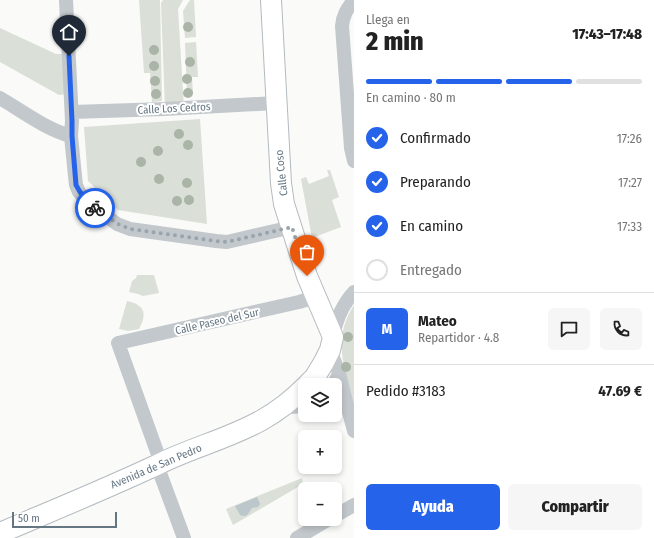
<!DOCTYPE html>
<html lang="es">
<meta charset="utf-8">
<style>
:root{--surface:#fff;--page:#f6f6f6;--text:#222;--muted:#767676;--line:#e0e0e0;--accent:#2563eb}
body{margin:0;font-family:"Fira Sans Condensed",sans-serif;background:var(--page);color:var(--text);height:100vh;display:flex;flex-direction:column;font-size:15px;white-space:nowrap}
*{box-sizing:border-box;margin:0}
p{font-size:13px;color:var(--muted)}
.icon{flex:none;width:22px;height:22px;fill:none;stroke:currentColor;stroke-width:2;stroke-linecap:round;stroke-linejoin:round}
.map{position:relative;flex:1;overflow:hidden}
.side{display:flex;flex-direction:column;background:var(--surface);width:300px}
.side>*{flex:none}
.controls{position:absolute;left:298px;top:378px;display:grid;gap:8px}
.controls a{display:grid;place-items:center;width:44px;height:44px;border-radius:6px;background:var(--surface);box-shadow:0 2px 6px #0003;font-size:20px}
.scale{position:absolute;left:12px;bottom:10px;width:105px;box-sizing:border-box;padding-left:4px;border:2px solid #657683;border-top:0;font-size:11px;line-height:14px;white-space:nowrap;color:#657683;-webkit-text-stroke:3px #fff;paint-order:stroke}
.pin{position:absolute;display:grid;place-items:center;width:34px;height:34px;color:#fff;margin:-41px -17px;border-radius:50% 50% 50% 0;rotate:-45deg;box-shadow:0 0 4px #0007}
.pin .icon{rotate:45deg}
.courier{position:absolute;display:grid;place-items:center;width:40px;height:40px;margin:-20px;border:3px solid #2563eb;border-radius:50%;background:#fff;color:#222;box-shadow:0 1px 5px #0007}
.headline em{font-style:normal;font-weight:800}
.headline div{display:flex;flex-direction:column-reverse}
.headline{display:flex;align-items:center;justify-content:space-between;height:68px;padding:0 12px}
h1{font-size:26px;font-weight:800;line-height:30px}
.bar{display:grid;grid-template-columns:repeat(4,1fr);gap:6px 4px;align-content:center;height:48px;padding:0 12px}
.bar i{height:5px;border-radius:3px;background:var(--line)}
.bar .on{background:var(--accent)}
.bar p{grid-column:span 4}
.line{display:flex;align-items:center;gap:10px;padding:0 12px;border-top:1px solid var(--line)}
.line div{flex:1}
.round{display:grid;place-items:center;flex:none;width:42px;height:42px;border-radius:6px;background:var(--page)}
ol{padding:0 12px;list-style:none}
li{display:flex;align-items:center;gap:12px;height:44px}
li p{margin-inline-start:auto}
li .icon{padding:4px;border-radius:50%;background:var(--accent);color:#fff;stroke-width:4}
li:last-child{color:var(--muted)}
li i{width:22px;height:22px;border:2px solid var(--line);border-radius:50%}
.cta{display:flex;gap:8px;margin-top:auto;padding:8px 12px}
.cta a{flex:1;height:46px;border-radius:6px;background:var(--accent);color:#fff;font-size:16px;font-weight:800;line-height:46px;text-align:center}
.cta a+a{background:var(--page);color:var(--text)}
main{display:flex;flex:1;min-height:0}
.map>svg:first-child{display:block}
.green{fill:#dadfd7}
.water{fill:#bbc7cb}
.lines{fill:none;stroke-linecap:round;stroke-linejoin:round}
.secondary-casing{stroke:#b3babf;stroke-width:22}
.service{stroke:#c3c8cc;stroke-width:7}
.minor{stroke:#c3c8cc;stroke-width:14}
.secondary{stroke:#fff;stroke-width:20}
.tree{fill:#aab4a7}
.done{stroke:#99a4ac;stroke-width:4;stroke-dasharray:0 7.2}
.route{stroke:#2563eb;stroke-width:5}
.labels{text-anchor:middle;stroke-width:4;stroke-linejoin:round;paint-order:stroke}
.street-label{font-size:11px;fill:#657683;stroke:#fff}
</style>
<main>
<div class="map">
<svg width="354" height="538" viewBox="0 0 354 538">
<rect width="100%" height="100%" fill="#fafaf8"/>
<path class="green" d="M139,0H160L162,101L152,102L150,73H144Z
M163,0H183L178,9L184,108L165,109L161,3Z
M190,0H194L196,37L185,38L183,11Z
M0,28L56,54H65L67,94L59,95L0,62Z
M196,42L198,77H192L193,94L187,95L185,43Z
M200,119L207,224L118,210L88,181L84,127Z
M327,170H330L339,197L332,200L341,227L312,238L301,179L306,177L309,184L329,176Z
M137,275H154L159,293L143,296L138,294L129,292L132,281L136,278Z
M127,301C131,302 136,303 139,306C147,311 143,322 139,329L128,331L119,329Z
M354,305V403C344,367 332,339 354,305Z
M302,478L303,484L233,525L226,509Z"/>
<path class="water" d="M257,497L260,504L258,507L252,508C248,513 248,518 240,515L235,506Z"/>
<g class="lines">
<g class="secondary-casing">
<path id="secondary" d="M271,0L281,183L284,204L307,276L333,337L330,350L324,362L315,377L307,385
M0,533C54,510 108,488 161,463C194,447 230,438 262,420C278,411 292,400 305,387"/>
</g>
<path class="service" d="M329,385L337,371
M286,411L297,410L305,407"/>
<path class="minor" d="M66,0L72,121L71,136L75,176L76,185L79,192L86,200L105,215L117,224L130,229L216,241L227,242L292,227
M354,0C347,9 343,15 342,26L351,148L354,161
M0,98C22,111 47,130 71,136
M72,112L165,109L276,103
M333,337C336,320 342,305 354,292
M330,350L338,370L354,431
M161,463L118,343L299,302L315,297
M157,465L184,538
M335,516L354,505
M297,538L329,519"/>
<use href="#secondary" class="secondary"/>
</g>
<g class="tree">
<circle cx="188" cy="27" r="5"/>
<circle cx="154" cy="50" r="5"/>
<circle cx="190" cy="62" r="5"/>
<circle cx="154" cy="66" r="5"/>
<circle cx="187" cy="79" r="5"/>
<circle cx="155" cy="81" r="5"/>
<circle cx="188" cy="93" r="5"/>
<circle cx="156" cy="94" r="5"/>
<circle cx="179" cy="134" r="5"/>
<circle cx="188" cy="145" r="5"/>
<circle cx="158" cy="151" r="5"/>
<circle cx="141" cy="162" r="5"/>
<circle cx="159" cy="179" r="5"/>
<circle cx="187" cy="183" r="5"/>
<circle cx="189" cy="200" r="5"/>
<circle cx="177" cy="201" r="5"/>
<circle cx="348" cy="337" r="5"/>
<circle cx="346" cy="367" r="5"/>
</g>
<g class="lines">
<path class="done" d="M95,208L118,224L130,229L216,241L227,242L292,227L307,276"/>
<path class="route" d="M69,56L72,121V136L76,185C81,195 86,201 95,208"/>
</g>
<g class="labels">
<g class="street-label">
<text transform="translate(174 108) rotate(-3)" y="4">Calle Los Cedros</text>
<text transform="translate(281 173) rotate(-96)" y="4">Calle Coso</text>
<text transform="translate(217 321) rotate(-13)" y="4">Calle Paseo del Sur</text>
<text transform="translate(156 466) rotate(-23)" y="4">Avenida de San Pedro</text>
</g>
</g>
</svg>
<div class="controls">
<a><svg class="icon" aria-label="layers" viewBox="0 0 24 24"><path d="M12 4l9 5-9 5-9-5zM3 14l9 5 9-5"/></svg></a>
<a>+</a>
<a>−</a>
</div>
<div class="scale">50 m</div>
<div class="pin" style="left:307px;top:276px;background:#ea580c"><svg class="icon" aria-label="bag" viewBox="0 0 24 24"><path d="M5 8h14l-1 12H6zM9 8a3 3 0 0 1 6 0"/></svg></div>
<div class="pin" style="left:69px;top:56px;background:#1f2937"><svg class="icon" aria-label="home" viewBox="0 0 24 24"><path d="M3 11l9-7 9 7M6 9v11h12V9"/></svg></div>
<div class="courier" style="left:95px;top:208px"><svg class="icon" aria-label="bike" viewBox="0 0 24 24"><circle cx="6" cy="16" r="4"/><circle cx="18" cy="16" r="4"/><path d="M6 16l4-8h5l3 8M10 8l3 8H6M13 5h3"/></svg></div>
</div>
<section class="side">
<div class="headline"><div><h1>2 min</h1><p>Llega en</p></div><em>17:43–17:48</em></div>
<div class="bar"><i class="on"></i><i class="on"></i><i class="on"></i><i></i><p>En camino · 80 m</p></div>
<ol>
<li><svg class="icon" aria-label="check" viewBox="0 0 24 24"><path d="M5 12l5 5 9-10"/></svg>Confirmado<p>17:26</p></li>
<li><svg class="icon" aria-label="check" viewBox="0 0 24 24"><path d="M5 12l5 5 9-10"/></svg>Preparando<p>17:27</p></li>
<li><svg class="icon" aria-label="check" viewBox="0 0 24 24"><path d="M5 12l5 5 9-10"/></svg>En camino<p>17:33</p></li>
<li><i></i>Entregado</li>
</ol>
<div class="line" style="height:72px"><b class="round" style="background:var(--accent);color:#fff">M</b><div><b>Mateo</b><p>Repartidor · 4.8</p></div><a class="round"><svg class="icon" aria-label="chat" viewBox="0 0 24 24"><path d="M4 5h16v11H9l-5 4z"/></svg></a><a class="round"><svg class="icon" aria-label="phone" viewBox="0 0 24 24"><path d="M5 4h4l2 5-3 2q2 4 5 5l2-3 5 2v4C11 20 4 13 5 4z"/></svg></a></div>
<div class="line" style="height:52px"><div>Pedido #3183</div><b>47.69 €</b></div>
<div class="cta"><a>Ayuda</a><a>Compartir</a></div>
</section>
</main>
